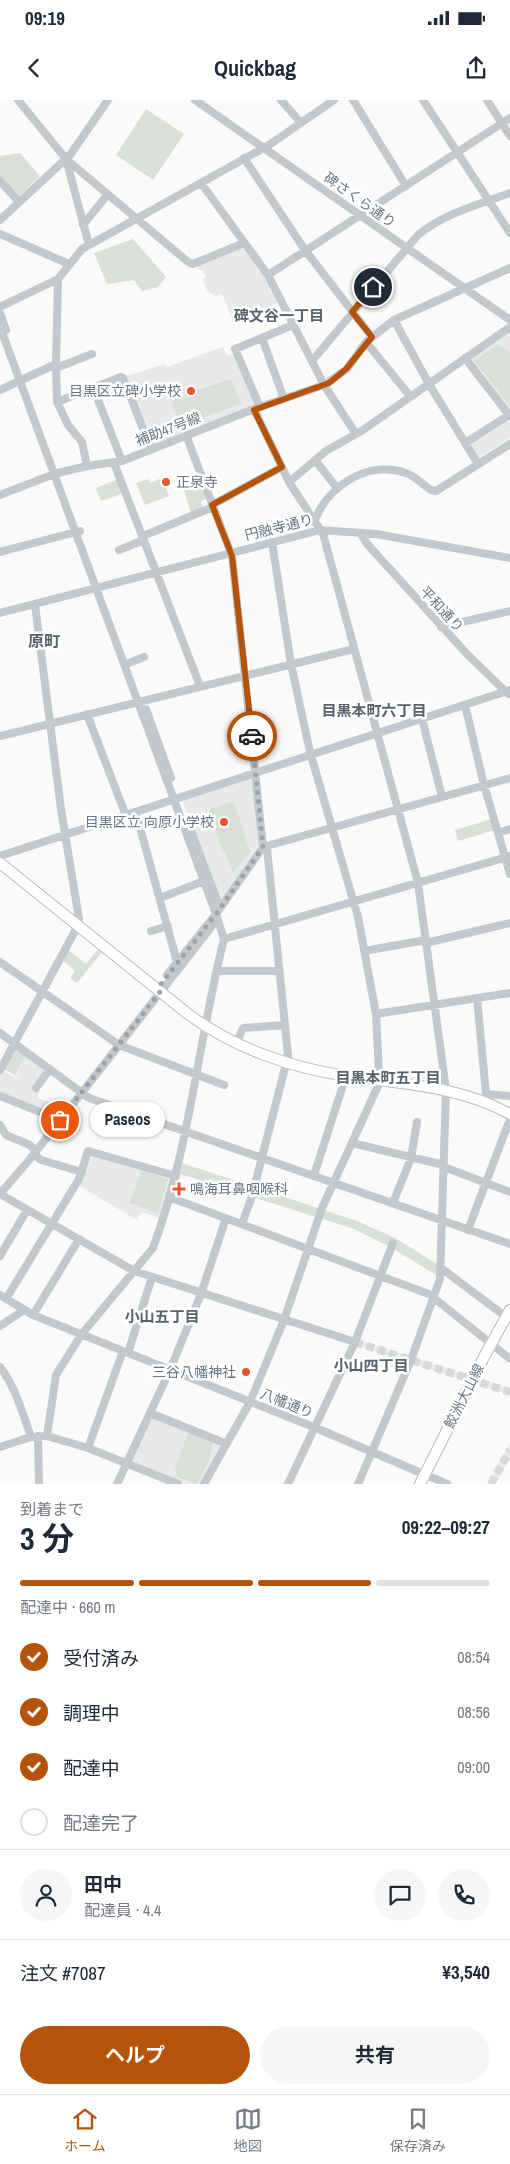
<!DOCTYPE html>
<html lang="ja">
<meta charset="utf-8">
<style>
:root{--surface:#fff;--page:#f6f6f7;--text:#1f2937;--muted:#747a83;--line:#e0e1e3;--accent:#b45309}
body{margin:0;font-family:"Archivo Narrow","Noto Sans JP",sans-serif;background:var(--page);color:var(--text);height:100vh;display:flex;flex-direction:column;font-size:19px;white-space:nowrap}
*{box-sizing:border-box;margin:0}
p{font-size:16px;color:var(--muted)}
.icon{flex:none;width:28px;height:28px;fill:none;stroke:currentColor;stroke-width:2;stroke-linecap:round;stroke-linejoin:round}
.map{position:relative;height:1384px;overflow:hidden}
.details{display:flex;flex-direction:column;background:var(--surface);flex:1}
.details>*{flex:none}
.pin{position:absolute;display:grid;place-items:center;width:42px;height:42px;color:#fff;margin:-21px;border:2px solid #fff;border-radius:50%;box-shadow:0 1px 5px #0007}
.courier{position:absolute;display:grid;place-items:center;width:50px;height:50px;margin:-25px;border:4px solid #b45309;border-radius:50%;background:#fff;color:#222;box-shadow:0 1px 6px #0007}
.bubble{position:absolute;height:35px;border-radius:18px;background:var(--surface);box-shadow:0 1px 4px #0004;font-size:16px;font-weight:700;line-height:35px;text-align:center}
.head em{font-style:normal;font-weight:700}
.head div{display:flex;flex-direction:column-reverse}
.head{display:flex;align-items:center;justify-content:space-between;height:85px;padding:0 20px}
h1{font-size:32px;font-weight:700;line-height:38px}
.bar{display:grid;grid-template-columns:repeat(4,1fr);gap:8px 5px;align-content:center;height:60px;padding:0 20px}
.bar i{height:6px;border-radius:4px;background:var(--line)}
.bar .active{background:var(--accent)}
.bar p{grid-column:span 4}
.line{display:flex;align-items:center;gap:12px;padding:0 20px;border-top:1px solid var(--line)}
.line div{flex:1}
.round{display:grid;place-items:center;flex:none;width:52px;height:52px;border-radius:26px;background:var(--page)}
ol{padding:0 20px;list-style:none}
li{display:flex;align-items:center;gap:15px;height:55px}
li p{margin-inline-start:auto}
li .icon{padding:5px;border-radius:50%;background:var(--accent);color:#fff;stroke-width:4}
li:last-child{color:var(--muted)}
li i{width:28px;height:28px;border:2px solid var(--line);border-radius:50%}
.primary-button{display:flex;gap:10px;margin-top:auto;padding:10px 20px}
.primary-button a{flex:1;height:58px;border-radius:30px;background:var(--accent);color:#fff;font-size:20px;font-weight:700;line-height:58px;text-align:center}
.primary-button a+a{background:var(--page);color:var(--text)}
.status{display:flex;justify-content:space-between;align-items:center;height:35px;padding:0 25px;background:var(--surface);direction:ltr}
.status svg{height:14px;fill:currentColor}
header{display:flex;justify-content:space-between;align-items:center;height:65px;padding:0 20px;background:var(--surface);font-size:22px;font-weight:700}
.menu{display:flex;justify-content:space-around;align-items:center;height:70px;border-top:1px solid var(--line);background:var(--surface);font-size:14px;color:var(--muted)}
.menu a{display:grid;justify-items:center;gap:2px}
.menu .active{color:var(--accent)}
.map>svg:first-child{display:block}
.built{fill:#e8e9e9}
.green{fill:#dadfd7}
.lines{fill:none;stroke-linecap:round;stroke-linejoin:round}
.minor-tunnel{stroke:#d5d9db;stroke-width:8;stroke-dasharray:8 4;stroke-linecap:butt}
.major-casing{stroke:#b5babe;stroke-width:12}
.minor{stroke:#c3c8cc;stroke-width:8}
.major{stroke:#fff;stroke-width:10}
.done{stroke:#99a4ac;stroke-width:5;stroke-dasharray:0 9}
.route{stroke:#b45309;stroke-width:6}
.poi-dot{fill:#e4572e;stroke:#fff;stroke-width:2}
.labels{text-anchor:middle;stroke-width:5;stroke-linejoin:round;paint-order:stroke}
.street-label{font-size:14px;fill:#657683;stroke:#fff}
.poi-label{font-size:14px;fill:#657683;stroke:#fff;text-anchor:end}
.neighbourhood-label{font-size:15px;font-weight:bold;fill:#57646e;stroke:#fff}
.quarter-label{font-size:16px;font-weight:bold;fill:#57646e;stroke:#fff}
</style>
<div class="status"><b>09:19</b><svg viewBox="0 0 49 12"><path d="M0 12V9h3v3zM5 12V6h3v6zM10 12V3h3v9zM15 12V0h3v12zM26 1h20v11H26zM47 4h2v5h-2z"/></svg></div>
<header><svg class="icon" aria-label="back" viewBox="0 0 24 24"><path d="M15 5l-7 7 7 7"/></svg>Quickbag<svg class="icon" aria-label="share" viewBox="0 0 24 24"><path d="M12 15V3M7 8l5-5 5 5M5 13v7h14v-7"/></svg></header>
<div class="map">
<svg width="510" height="1384" viewBox="0 0 510 1384">
<rect width="100%" height="100%" fill="#fafaf8"/>
<path class="built" d="M244,147L266,177L279,202L233,221L222,194L215,196L207,190L203,179L206,178L203,170L200,171L197,165Z
M510,231V312L471,261L470,258Z
M223,247L227,256L235,253L257,306L156,344L152,343L126,276L165,264L167,267Z
M510,316V338L478,358L470,344Z
M252,677L260,742L221,801H219L183,702L184,699Z
M26,955L47,970L33,987L40,992L37,998L63,1007L56,1015L0,994V974L2,970L20,980L15,976Z
M88,1055L170,1076L172,1079L160,1118L141,1112L137,1120L78,1085Z
M358,1240L510,1289V1295L356,1245Z
M152,1317L223,1343L202,1384H184L132,1364L131,1360Z
M510,1343V1356L495,1384H488Z"/>
<path class="green" d="M146,9L184,34L153,80L116,55Z
M20,53L40,76L18,97L0,78V56Z
M133,139L166,177L158,187L142,191L134,180L107,184L94,153Z
M498,244L510,252V306L474,261Z
M231,279L241,304L187,323L178,321L172,304L177,297Z
M200,377L208,399L201,401L203,407L191,413L182,384Z
M162,378L169,396L145,405L136,383L148,379L150,383Z
M118,379L124,393L101,401L96,388Z
M231,702L235,705L250,751L233,773L225,751H223L209,714L210,709Z
M492,719L495,730L458,741L455,730Z
M100,847L104,850L77,883L70,878L75,871L61,859L67,849L86,864Z
M15,947L26,955L15,975L3,969Z
M182,1063L357,1121L395,1138L437,1164L438,1176L392,1148L354,1129L180,1074Z
M141,1071L168,1079L158,1113L130,1103Z
M188,1333L213,1342L209,1360L197,1384L177,1377L175,1369Z"/>
<g class="lines">
<path class="minor-tunnel" d="M355,1242L510,1292
M491,1384L510,1350"/>
<g class="major-casing">
<path id="major" d="M0,763L188,914C234,948 291,968 347,976C402,984 460,986 510,1014
M420,1384L485,1255L510,1210"/>
</g>
<path class="minor" d="M18,0L66,59L188,162L193,164L244,143
M195,0L510,220
M281,0L301,23
M353,0L406,86
M423,0L510,133
M487,0L510,36
M244,58L305,150L372,237
M66,59L89,145
M0,81L19,102
M201,83L268,175L324,285L356,334
M0,120L70,55L108,0
M83,125L108,94
M0,134L69,164
M268,175L510,18
M58,179L56,264L57,302L68,325L82,342L87,366
M0,207L58,179L82,149L269,45L334,0
M0,213L6,230
M394,220L429,284L478,364
M0,227L216,814L224,839C198,942 190,1048 153,1148L81,1235L56,1275L47,1336
M262,238L284,299
M366,242L410,296
M465,258L509,315L465,343
M312,261L418,135C445,113 478,105 510,93
M56,268L92,254
M93,287L122,361
M0,290L56,264
M57,302L121,277L123,278L151,349
M260,307L235,249L293,225
M254,309L289,382L323,434L334,474L418,783L446,990L440,1179L411,1260L358,1384
M315,360L337,388
M114,363L200,586
M289,382L326,351L363,330L510,227
M0,395L54,374L87,366L122,361L254,309L324,285L347,269L366,242L394,220L510,168
M212,405L282,367
M314,422C327,387 367,359 406,373C415,376 423,385 431,390L436,391L510,344
M361,434L368,445L467,554L508,594
M143,436L213,407
M119,450L144,440
M0,452L80,431
M0,513L320,430L376,434L510,458
M441,527L510,511
M129,563L144,557
M465,605L484,685L510,774
M146,609L171,678
M87,614L126,716
M422,619L442,697
M0,636L354,549
M136,713L177,862
M498,733L510,729
M263,747L510,678
M267,748L289,965
M0,756L510,590
M160,798L204,781
M151,831L168,826
M224,839L510,756
M426,843L510,823
M364,851L426,840
M0,862L119,945L224,985
M217,871H278
M167,875L216,814L263,747L232,456L186,335
M477,898L486,994L483,1001
M376,914L510,893
M0,933L89,998L510,1144
M237,942L243,928L285,925
M0,970L75,831L79,819L61,709L35,505
M36,988L50,969
M486,994L510,996
M0,996L60,1020
M0,1025L6,1035L30,1045L36,1051
M352,1043L444,1065
M34,1054L41,1060L82,1072
M444,1067L510,1092
M314,1075L346,976
M0,1094L30,1059L216,821L218,804L216,797L189,726
M0,1094L134,1171L355,1242
M169,1097L434,1196
M393,1103L411,1058L417,1022
M242,1124L252,1096L286,964
M468,1130L510,1019
M0,1156L27,1110
M441,1168L509,1219
M0,1195L33,1215L316,1328L447,1384
M434,1198L510,1259
M6,1199L79,1079L88,1051L176,1076
M33,1215L79,1139
M0,1226L24,1210
M128,1253L152,1177
M0,1267C16,1288 22,1312 31,1337
M150,1313L227,1344
M38,1336L39,1384
M0,1347L31,1337L47,1336L88,1348L178,1384
M88,1348L123,1251
M117,1384L170,1270L201,1194L226,1118
M204,1384L250,1302L284,1220L322,1108L378,986L379,973L376,914L358,817L310,652L291,564L272,442
M288,1384L355,1242L393,1143"/>
<use href="#major" class="major"/>
</g>
<g class="lines">
<path class="done" d="M60,1020L160,892L161,884L216,814L263,747L252,636"/>
<path class="route" d="M252,636L232,456L212,405L282,367L254,310L329,283L346,269L372,237L352,212L373,187"/>
</g>
<g class="poi-dot">
<circle cx="191" cy="291" r="5"/>
<circle cx="166" cy="382" r="5"/>
<circle cx="224" cy="722" r="5"/>
<path d="M176.5 1081.5h5v5h5v5h-5v5h-5v-5h-5v-5h5z"/>
<circle cx="246" cy="1272" r="5"/>
</g>
<g class="labels">
<g class="street-label">
<text transform="translate(360 100) rotate(35)" y="5">碑さくら通り</text>
<text transform="translate(168 329) rotate(-21)" y="5">補助47号線</text>
<text transform="translate(279 427) rotate(-14)" y="5">円融寺通り</text>
<text transform="translate(442 509) rotate(47)" y="5">平和通り</text>
<text transform="translate(464 1296) rotate(-63)" y="5">鮫洲大山線</text>
<text transform="translate(287 1303) rotate(22)" y="5">八幡通り</text>
</g>
<g class="poi-label">
<text x="181" y="296">目黒区立碑小学校</text>
<text x="176" y="387" text-anchor="start">正泉寺</text>
<text x="214" y="727">目黒区立 向原小学校</text>
<text x="190" y="1094" text-anchor="start">鳴海耳鼻咽喉科</text>
<text x="236" y="1277">三谷八幡神社</text>
</g>
<g class="neighbourhood-label">
<text x="279" y="221">碑文谷一丁目</text>
<text x="374" y="616">目黒本町六丁目</text>
<text x="388" y="983">目黒本町五丁目</text>
<text x="162" y="1222">小山五丁目</text>
<text x="371" y="1271">小山四丁目</text>
</g>
<g class="quarter-label">
<text x="44" y="547">原町</text>
</g>
</g>
</svg>
<div class="pin" style="left:60px;top:1020px;background:#ea580c"><svg class="icon" aria-label="bag" viewBox="0 0 24 24"><path d="M5 8h14l-1 12H6zM9 8a3 3 0 0 1 6 0"/></svg></div>
<div class="pin" style="left:373px;top:187px;background:#1f2937"><svg class="icon" aria-label="home" viewBox="0 0 24 24"><path d="M3 11l9-7 9 7M6 9v11h12V9"/></svg></div>
<div class="courier" style="left:252px;top:636px"><svg class="icon" aria-label="car" viewBox="0 0 24 24"><path d="M5 17H2v-5l4-1 3-4h7l3 4 3 1v5h-3M9 17h6M6 11h13"/><circle cx="7" cy="17" r="2"/><circle cx="17" cy="17" r="2"/></svg></div>
<div class="bubble" style="left:90px;top:1002px;width:75px">Paseos</div>
</div>
<section class="details">
<div class="head"><div><h1>3 分</h1><p>到着まで</p></div><em>09:22–09:27</em></div>
<div class="bar"><i class="active"></i><i class="active"></i><i class="active"></i><i></i><p>配達中 · 660 m</p></div>
<ol>
<li><svg class="icon" aria-label="check" viewBox="0 0 24 24"><path d="M5 12l5 5 9-10"/></svg>受付済み<p>08:54</p></li>
<li><svg class="icon" aria-label="check" viewBox="0 0 24 24"><path d="M5 12l5 5 9-10"/></svg>調理中<p>08:56</p></li>
<li><svg class="icon" aria-label="check" viewBox="0 0 24 24"><path d="M5 12l5 5 9-10"/></svg>配達中<p>09:00</p></li>
<li><i></i>配達完了</li>
</ol>
<div class="line" style="height:90px"><a class="round"><svg class="icon" aria-label="person" viewBox="0 0 24 24"><circle cx="12" cy="8" r="4"/><path d="M4 21q1-7 8-7t8 7"/></svg></a><div><b>田中</b><p>配達員 · 4.4</p></div><a class="round"><svg class="icon" aria-label="chat" viewBox="0 0 24 24"><path d="M4 5h16v11H9l-5 4z"/></svg></a><a class="round"><svg class="icon" aria-label="phone" viewBox="0 0 24 24"><path d="M5 4h4l2 5-3 2q2 4 5 5l2-3 5 2v4C11 20 4 13 5 4z"/></svg></a></div>
<div class="line" style="height:65px"><div>注文 #7087</div><b>¥3,540</b></div>
<div class="primary-button"><a>ヘルプ</a><a>共有</a></div>
</section>
<nav class="menu">
<a class="active"><svg class="icon" aria-label="home" viewBox="0 0 24 24"><path d="M3 11l9-7 9 7M6 9v11h12V9"/></svg>ホーム</a>
<a><svg class="icon" aria-label="map" viewBox="0 0 24 24"><path d="M3 6l6-2 6 2 6-2v14l-6 2-6-2-6 2zM9 4v14M15 6v14"/></svg>地図</a>
<a><svg class="icon" aria-label="saved" viewBox="0 0 24 24"><path d="M7 4h10v16l-5-4-5 4z"/></svg>保存済み</a>
</nav>
